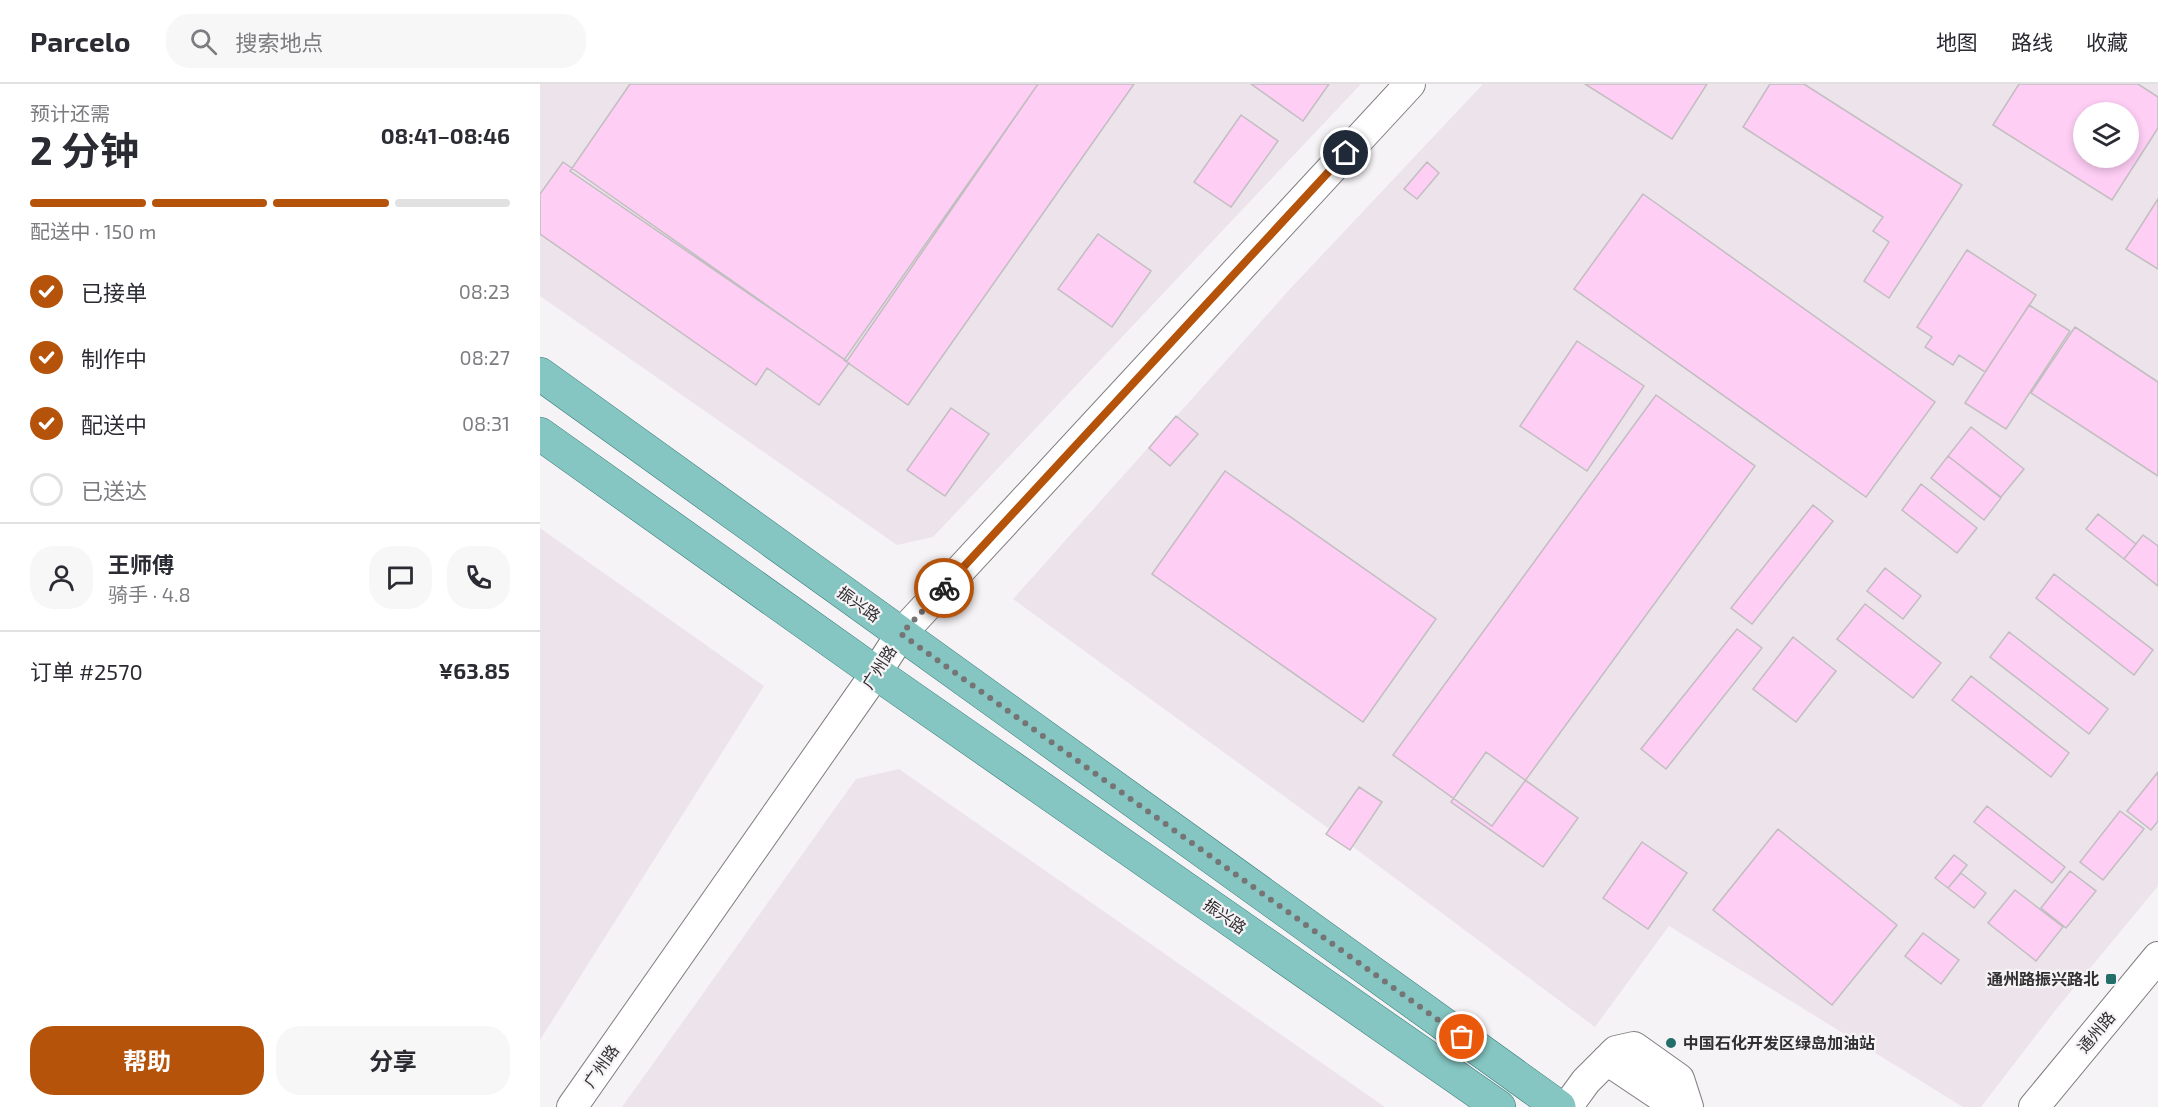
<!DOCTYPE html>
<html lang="zh">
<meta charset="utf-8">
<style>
:root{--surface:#fff;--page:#f7f7f7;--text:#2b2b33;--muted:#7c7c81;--line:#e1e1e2;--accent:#b45309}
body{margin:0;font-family:"Exo 2","Noto Sans SC",sans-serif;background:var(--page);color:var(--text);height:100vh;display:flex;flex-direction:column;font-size:22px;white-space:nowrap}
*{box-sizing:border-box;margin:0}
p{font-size:20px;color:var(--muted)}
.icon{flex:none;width:33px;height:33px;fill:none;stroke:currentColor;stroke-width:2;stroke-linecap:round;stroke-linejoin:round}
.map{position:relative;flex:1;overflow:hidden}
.sheet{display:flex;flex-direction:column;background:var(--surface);width:540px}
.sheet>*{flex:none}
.tools{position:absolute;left:1533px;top:18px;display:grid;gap:12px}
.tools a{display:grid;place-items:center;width:66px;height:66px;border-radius:50%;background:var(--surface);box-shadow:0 3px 9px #0003;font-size:30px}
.pin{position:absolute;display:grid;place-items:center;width:51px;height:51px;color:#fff;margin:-26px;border:3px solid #fff;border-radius:50%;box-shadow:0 2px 6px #0007}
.courier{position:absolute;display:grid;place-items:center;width:60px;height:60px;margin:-30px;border:4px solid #b45309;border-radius:50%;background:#fff;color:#222;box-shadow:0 2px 8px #0007}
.headline em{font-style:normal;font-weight:700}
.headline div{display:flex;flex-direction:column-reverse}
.headline{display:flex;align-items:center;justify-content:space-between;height:102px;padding:0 30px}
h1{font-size:39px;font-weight:700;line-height:45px}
.bar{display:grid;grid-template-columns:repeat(4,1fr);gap:9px 6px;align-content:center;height:72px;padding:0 30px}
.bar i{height:8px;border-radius:4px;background:var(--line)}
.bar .current{background:var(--accent)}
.bar p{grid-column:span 4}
.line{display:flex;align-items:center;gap:15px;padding:0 30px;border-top:2px solid var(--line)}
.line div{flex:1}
.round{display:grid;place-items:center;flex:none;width:63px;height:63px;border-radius:24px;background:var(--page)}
ol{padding:0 30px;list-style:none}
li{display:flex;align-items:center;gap:18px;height:66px}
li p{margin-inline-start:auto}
li .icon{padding:6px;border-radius:50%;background:var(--accent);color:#fff;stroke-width:4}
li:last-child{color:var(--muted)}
li i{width:33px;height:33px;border:3px solid var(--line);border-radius:50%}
.cta{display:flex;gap:12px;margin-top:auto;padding:12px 30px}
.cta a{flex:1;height:69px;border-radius:24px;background:var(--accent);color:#fff;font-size:24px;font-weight:700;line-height:69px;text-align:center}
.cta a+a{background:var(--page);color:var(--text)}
header{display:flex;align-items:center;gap:36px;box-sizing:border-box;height:84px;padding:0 30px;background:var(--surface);border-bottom:2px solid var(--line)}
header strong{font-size:28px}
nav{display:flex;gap:33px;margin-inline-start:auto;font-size:21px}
.search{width:420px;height:54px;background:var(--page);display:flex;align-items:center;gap:15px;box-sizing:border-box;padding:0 21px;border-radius:24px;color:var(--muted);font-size:22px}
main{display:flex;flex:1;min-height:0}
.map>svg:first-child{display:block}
.built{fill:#ede3ea;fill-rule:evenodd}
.building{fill:#fecef5;stroke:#c1bec0;stroke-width:1.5;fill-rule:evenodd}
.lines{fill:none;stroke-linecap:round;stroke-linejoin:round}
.minor-casing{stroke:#817e80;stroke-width:32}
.major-casing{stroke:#337875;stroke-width:34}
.minor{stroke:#fff;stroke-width:30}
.major{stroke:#85c6c2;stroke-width:33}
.done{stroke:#767475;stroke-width:6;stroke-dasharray:0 10.8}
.route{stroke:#b45309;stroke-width:8}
.poi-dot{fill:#246e6a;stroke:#f6f3f6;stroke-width:2}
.labels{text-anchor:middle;stroke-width:4.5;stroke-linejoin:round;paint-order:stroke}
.street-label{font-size:16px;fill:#312f30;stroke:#f6f3f6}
.poi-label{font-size:16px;font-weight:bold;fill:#312f30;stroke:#f6f3f6;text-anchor:end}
</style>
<header>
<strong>Parcelo</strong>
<div class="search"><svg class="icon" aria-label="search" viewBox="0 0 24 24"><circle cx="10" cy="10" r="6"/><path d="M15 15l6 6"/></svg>搜索地点</div>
<nav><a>地图</a><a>路线</a><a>收藏</a></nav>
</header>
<main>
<section class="sheet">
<div class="headline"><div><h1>2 分钟</h1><p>预计还需</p></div><em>08:41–08:46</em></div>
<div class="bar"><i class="current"></i><i class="current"></i><i class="current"></i><i></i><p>配送中 · 150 m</p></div>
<ol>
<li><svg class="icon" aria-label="check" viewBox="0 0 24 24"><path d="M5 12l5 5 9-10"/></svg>已接单<p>08:23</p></li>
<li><svg class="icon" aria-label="check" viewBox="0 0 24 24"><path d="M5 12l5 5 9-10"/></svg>制作中<p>08:27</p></li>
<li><svg class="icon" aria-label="check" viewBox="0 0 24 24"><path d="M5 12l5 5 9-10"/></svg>配送中<p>08:31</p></li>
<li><i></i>已送达</li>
</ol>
<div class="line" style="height:108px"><a class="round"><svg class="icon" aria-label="person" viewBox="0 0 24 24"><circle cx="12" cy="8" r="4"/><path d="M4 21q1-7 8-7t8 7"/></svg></a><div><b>王师傅</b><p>骑手 · 4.8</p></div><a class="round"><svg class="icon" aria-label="chat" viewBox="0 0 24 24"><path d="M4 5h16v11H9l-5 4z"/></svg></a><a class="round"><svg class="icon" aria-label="phone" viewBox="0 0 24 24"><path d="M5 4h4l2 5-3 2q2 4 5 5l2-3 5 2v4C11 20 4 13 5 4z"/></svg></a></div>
<div class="line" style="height:78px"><div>订单 #2570</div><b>¥63.85</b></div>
<div class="cta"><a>帮助</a><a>分享</a></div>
</section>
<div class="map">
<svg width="1618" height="1023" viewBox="0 0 1618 1023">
<rect width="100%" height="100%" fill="#f6f3f6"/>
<path class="built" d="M0,0H821L393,453L357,461L0,212Z
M943,0H1618V802L1514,928L1441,1023H1423L1129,842L1055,943L785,742L473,515L750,205ZM1544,28H1588V74H1544Z
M0,444L224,602L0,956Z
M359,685L845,1023H82L316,695Z"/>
<path class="building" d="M90,0H498L307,277L30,87Z
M498,0H594L368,321L304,276Z
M711,0H789L763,37Z
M1045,0H1167L1132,55Z
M1230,0H1264L1422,101L1349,214L1324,197L1349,158L1333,147L1343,133L1203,43Z
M1479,0H1598L1618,13V44L1572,116L1453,41ZM1544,28H1588V74H1544Z
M701,31L738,57L691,123L654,98Z
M23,78L309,279L279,321L227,284L216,301L0,150V110Z
M887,78L899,89L877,115L864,105Z
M1103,110L1395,318L1326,413L1034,205Z
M1618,115V185L1586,165Z
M558,150L611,187L572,243L518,205Z
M1427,166L1496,211L1445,288L1419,271L1413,281L1385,263L1392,253L1377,243Z
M1489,221L1530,247L1466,345L1425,319Z
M1535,243L1618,298V392L1491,309Z
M1037,257L1104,302L1047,387L980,342Z
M1116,311L1215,382L952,742L853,671Z
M411,324L449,350L405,412L367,386Z
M636,332L658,350L630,382L609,364Z
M1431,343L1484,385L1461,413L1408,372Z
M1408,372L1461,414L1444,436L1391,394Z
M685,387L896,535L823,638L612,490Z
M1381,400L1437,444L1417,469L1362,426Z
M1273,421L1293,437L1212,540L1191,524Z
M1558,430L1596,460L1584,475L1546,445Z
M1603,451L1618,462V502L1584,475Z
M1345,484L1381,512L1363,535L1327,507Z
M1514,490L1613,566L1594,591L1496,514Z
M1325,520L1401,579L1373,614L1297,555Z
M1197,545L1222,564L1126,685L1101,665Z
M1469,548L1568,625L1549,650L1450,573Z
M1253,553L1296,587L1256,638L1213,605Z
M1431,592L1529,669L1511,693L1412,616Z
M946,668L1038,734L1003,783L911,718Z
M1618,688V737L1611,746L1587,727Z
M819,703L842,718L810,766L786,750Z
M1447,722L1525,783L1512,799L1434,738Z
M1580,727L1604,745L1563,796L1540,778Z
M1238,745L1357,841L1292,921L1173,826Z
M1102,758L1147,789L1108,845L1063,814Z
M1414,771L1427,781L1408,804L1395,794Z
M1530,787L1556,807L1526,844L1501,824Z
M1421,789L1446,809L1434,824L1408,804Z
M1475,806L1523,843L1496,877L1448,839Z
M1383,849L1419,876L1401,900L1365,872Z"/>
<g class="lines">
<g class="minor-casing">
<path id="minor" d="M1067,976L1137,1023
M32,1023L336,589L361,550L870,0
M1027,1023L1046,997L1076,967L1094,963L1139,995L1148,1023
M1494,1023L1618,873"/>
</g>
<g class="major-casing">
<path id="major" d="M0,290L1019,1023
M0,350L336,589L959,1023"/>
</g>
<use href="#minor" class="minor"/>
<use href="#major" class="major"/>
</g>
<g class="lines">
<path class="done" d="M404,504L361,550L922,953"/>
<path class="route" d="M404,504L806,69"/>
</g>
<g class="poi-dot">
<rect x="1565" y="889" width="12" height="12" rx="3"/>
<circle cx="1131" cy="959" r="6"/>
</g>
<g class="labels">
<g class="street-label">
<text transform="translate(319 520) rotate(36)" y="6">振兴路</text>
<text transform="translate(339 583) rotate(-57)" y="6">广州路</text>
<text transform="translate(685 832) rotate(35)" y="6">振兴路</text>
<text transform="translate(1556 948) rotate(-50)" y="6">通州路</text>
<text transform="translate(61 982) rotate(-55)" y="6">广州路</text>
</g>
<g class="poi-label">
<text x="1559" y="901">通州路振兴路北</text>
<text x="1143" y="965" text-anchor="start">中国石化开发区绿岛加油站</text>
</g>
</g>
</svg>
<div class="tools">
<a><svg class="icon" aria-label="layers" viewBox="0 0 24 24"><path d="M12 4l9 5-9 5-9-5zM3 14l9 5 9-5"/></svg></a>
</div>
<div class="pin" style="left:922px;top:953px;background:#ea580c"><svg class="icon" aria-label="bag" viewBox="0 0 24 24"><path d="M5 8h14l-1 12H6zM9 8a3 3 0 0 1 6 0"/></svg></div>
<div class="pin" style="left:806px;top:69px;background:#1f2937"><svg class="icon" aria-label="home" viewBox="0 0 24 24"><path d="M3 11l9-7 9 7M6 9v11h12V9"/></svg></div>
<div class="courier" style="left:404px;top:504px"><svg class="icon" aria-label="bike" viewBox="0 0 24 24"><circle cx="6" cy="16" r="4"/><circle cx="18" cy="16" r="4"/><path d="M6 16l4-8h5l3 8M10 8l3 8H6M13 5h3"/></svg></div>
</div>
</main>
